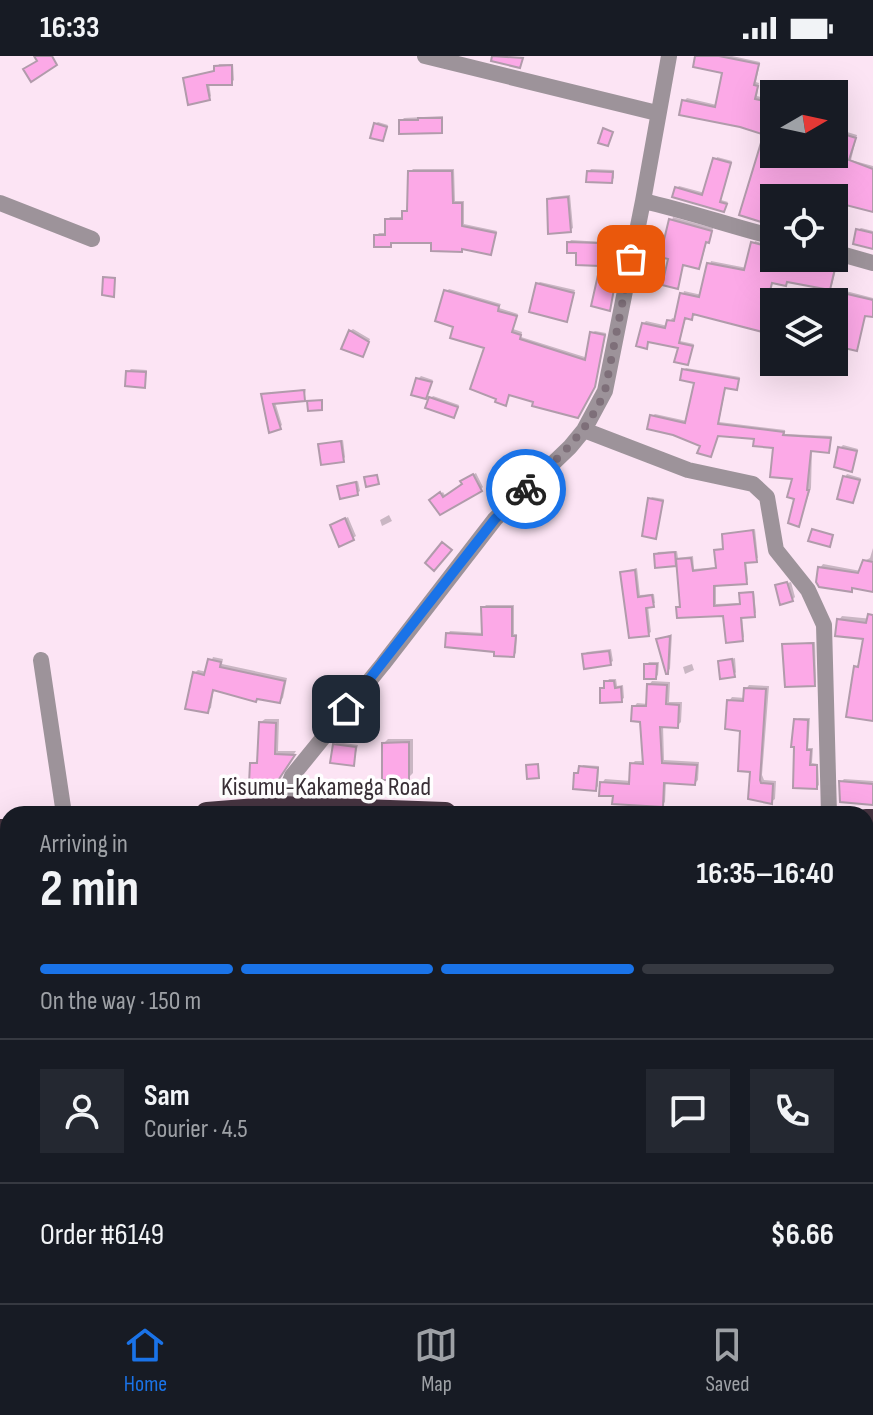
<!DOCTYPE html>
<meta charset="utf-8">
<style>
:root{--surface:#171b24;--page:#242831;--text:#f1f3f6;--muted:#9ea1a6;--line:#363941;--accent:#1a73e8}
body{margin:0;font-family:"Sofia Sans Condensed",sans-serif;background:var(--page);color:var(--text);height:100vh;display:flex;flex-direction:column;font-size:30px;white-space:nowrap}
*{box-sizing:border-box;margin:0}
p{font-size:26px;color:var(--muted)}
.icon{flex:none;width:44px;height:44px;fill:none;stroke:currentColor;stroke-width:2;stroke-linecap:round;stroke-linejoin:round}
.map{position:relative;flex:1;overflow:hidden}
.sheet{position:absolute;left:0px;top:750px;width:874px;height:498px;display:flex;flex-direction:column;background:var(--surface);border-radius:24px 24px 0 0;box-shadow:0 8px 32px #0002}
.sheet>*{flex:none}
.needle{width:52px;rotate:81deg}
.fabs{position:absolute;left:760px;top:24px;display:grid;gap:16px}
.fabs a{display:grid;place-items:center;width:88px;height:88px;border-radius:0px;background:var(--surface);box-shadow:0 8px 32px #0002;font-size:40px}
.pin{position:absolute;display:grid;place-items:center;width:68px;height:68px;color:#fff;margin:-34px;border-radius:16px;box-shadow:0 4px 12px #0006}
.courier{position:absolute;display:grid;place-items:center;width:80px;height:80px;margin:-40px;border:6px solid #1a73e8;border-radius:50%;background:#fff;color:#222;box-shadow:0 2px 10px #0007}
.summary em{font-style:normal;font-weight:700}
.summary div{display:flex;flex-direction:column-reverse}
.summary{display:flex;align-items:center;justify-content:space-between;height:136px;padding:0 40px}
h1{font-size:52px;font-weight:700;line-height:60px}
.bar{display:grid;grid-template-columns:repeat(4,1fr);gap:12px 8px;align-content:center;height:96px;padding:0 40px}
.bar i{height:10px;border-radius:6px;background:var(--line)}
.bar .current{background:var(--accent)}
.bar p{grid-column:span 4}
.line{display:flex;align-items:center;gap:20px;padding:0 40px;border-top:2px solid var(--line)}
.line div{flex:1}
.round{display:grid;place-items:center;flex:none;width:84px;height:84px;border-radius:0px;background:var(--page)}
.status{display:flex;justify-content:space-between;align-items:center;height:56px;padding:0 40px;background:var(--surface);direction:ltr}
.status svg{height:22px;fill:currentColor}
.tab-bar{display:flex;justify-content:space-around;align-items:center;height:112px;border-top:2px solid var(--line);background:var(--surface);font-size:22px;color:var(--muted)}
.tab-bar a{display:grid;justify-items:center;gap:4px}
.tab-bar .current{color:var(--accent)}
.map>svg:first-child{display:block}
.shadow{fill:#0003}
.building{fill:#fca9e7;stroke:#b19bab;stroke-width:2}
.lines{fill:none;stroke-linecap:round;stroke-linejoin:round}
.street{stroke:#9d939a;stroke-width:16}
.secondary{stroke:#786973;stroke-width:16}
.highway{stroke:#463441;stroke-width:24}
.done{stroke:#7e6f79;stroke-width:8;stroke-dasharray:0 14.4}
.route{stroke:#1a73e8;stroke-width:10}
.labels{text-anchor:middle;stroke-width:7;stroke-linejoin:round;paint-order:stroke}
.street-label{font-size:26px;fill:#3a3037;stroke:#fff}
</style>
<div class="status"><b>16:33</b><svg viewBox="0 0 49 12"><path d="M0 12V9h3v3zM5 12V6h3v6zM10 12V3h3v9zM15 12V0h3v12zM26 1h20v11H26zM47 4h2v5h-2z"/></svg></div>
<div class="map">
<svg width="873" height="1247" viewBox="0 0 873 1247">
<rect width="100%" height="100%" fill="#fce4f4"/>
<path class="shadow" d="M698,0H732L760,6L756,26L759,27L757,40L774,44V98H834V46L841,48L834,72L857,79L851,104L873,110V153L834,142H774V167L764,76L684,45L687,42L717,49L724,15Z
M219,8H233L234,24L231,27H209L211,40L209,42L185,22L216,14Z
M443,60V73L441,75L401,65L404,62Z
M378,66L388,69L382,83L375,68Z
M717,101L732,105L721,144L728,146L724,153L677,132L679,130L705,137Z
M413,113H454L455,145H464V168L497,175L491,197L433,185L393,186L390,189L376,180L379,177H387V164L390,161H404V156L409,153L410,116Z
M591,113L614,114V122L611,125L589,116Z
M570,139L573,172L570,174L549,143L552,141Z
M673,161L713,172L711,182L707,185L701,208L699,211L684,208L677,231L670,201L654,182L656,179L666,182Z
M861,172L873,175V191L858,174Z
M571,184L602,186V195L621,198L609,253L602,209L578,195L569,187Z
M755,185L774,191V202H829L838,206L832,229L830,232L789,224L785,228L773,225L767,249L774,250V277L695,256L691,262L686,261L680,285L694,288L688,307L680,291L649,284L646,291L643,268L646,265L668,270L672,262L676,263L684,235L702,239L711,205L747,212Z
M540,226L575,234L566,264L537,228Z
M449,233L501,248L499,252L518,258L513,273L522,276L521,281L588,302L592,277L595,275L606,277L596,327L580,357L510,337L506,348L487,291L456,270L446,236Z
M838,233L873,242V259L866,258L856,293L847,285L834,282L833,246Z
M353,273L370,283L365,296L350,275Z
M797,306H817L814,312L796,308Z
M686,312L740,321L736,332L726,330L719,366L785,374V378L832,380L829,395L812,393L811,432L799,468L795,421L775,390L756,381L719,378L710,399L702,389L652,360L655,358L687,365L696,325L684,314Z
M131,313L147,314L144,330L128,316Z
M421,320L433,324L426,341L418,323Z
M306,333L304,343L275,346L282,369L280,371L264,339Z
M433,340L459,349L456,358L454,360L431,342Z
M343,384L345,401L343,404L320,389Z
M843,389L858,393L851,413L840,392Z
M476,417L483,431L481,433L432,444L443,436L446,441L464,428V423Z
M847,418L861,422L853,445L845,421Z
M358,425L360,435L357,437L340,431Z
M652,441L664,443L655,481L650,443Z
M389,459L392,465L382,470L380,464Z
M348,461L356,480L353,482L332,469Z
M755,473L758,502L746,505L748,524L716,528V548L742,547L743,536L754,535L756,557L742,560L744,581L742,583L725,557L678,552L680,550L678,506L675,508L656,499L658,496L677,495L678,502L693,500L694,513L718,511L716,494L725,492L724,479Z
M873,492V534L820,529V512L823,508L861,515L864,505L870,502Z
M637,512L640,539L654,538L655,547L648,550L651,576L648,578L623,516Z
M791,526L795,541L792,544L777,530Z
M486,549H514V578H517L516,597L514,599L448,578L450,575L484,577L483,552Z
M842,560L873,563V663L856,611L860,608L866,582L839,564Z
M672,578L670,613L668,615L658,584Z
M815,586L816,626L814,628L784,589Z
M611,593L613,605L610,607L584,599L587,596Z
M213,601L223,603L222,608L287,622L283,642L280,645L214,632L211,652L207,655L194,617L198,614L207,616Z
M735,602L736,616L734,619L720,606Z
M649,606H659L658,619L656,621L646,609Z
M692,608L694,614L685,618L683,611Z
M609,623H616L617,630L623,629L624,642L621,644L602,633Z
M652,625L670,626L669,646H682L681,666L677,670L663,669L664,704L699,706L698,724L695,727L666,725L665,746L662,749L615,738L602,727L605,723L631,725L632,708L635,705H645L642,664L634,651L637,647L648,648L649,629Z
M749,629L769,630L762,719L764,724L776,725L775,743L771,746L752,714L742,673L729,645L732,641L745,642L746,633Z
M799,662H810L808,692H813L812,707L818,708L819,729L817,731L796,664Z
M265,663H279L278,695H296L276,726L252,708L259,704L261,666Z
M388,683H413V717L408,722L384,687Z
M337,686L358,689L353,708L335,689Z
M583,709L599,710L598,730L596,733L576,718Z
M844,723L873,725V748L841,726Z
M8,1160V1175L0,1177V1162Z
M36,1240H88L84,1244L63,1247H37Z
M518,1240H539L541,1247H520Z
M563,1240H579L581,1247H564Z
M628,1240H665L666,1242L657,1247H631Z
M802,1240H827L816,1247H804Z"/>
<path class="building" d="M34,0H52L57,9L31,26L23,13L37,5Z
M492,0L523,2L520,12L491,5Z
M695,0H719L759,8L754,29L758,30L755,43L774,47V98H817L830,102V99L834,100V75L856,82L849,104L873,113V156L834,146V142H774V170L739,159L763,80L762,78L740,71L679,59L682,44L715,51L722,17L693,11Z
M232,9V29H207L210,44L188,49L183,22L214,15V10Z
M418,62H442V77L399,78V64H418Z
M374,67L387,71L383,85L370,82Z
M603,72L613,76L608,90L598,87Z
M713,102L731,107L720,146L727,148L724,156L672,141L675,131L702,139Z
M408,115H452L453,147H462V170L496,177L491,199L462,193V196L431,195V187H391V191H374V179H385V163H402V155H407Z
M587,115L613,116L612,127L586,126Z
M568,141L571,176L548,178L547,143Z
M669,163L712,175L709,187L706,186L699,213L683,209L678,233L662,229L668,203L648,198L652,181L664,184Z
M856,173L873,177V193L853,188Z
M567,186L600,187V197L620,200L610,255L591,250L600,210L576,209V197H567Z
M751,186L774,192V202H820L836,208L830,234L787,226L786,230L772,227L766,251L774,253V279L693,258L692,264L685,262L679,287L693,290L688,309L674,306L678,292L648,286L647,293L636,290L642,267L665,272L667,264L674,265L680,237L699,241L707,207L744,214Z
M103,221L115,222L114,241L102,239Z
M536,227L574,237L567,266L529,256Z
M444,234L499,250L498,255L517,260L512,276L521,279L520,283L585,304L590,276L605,279L595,331L578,362L532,350L533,346L509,339L506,350L495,346L496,343L470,333L484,292L450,282L453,271L435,265Z
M834,235L873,244V261L865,260L857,295L844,292L845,286L834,284Z
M349,274L369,286L363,301L341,293Z
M682,313L739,323L737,334L725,332L718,368L784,376L783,379L831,382L829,397L811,395L807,434H809L799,471L788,467L794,443L787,441L792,423L770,421L773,392L753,390L754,383L718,380L711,401L697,397L700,390L673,379L647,373L650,359L685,367L694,327L680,324Z
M126,315L146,316L145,332L125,330Z
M416,322L432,326L426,343L411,339Z
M304,334L305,345L273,348L281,373L269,377L261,338Z
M429,341L458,351L454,362L425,352Z
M322,344V354L308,355L307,345Z
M341,385L344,406L321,409L318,388Z
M838,391L857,395L852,416L834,411Z
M473,418L482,435L440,459L429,444L440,436L443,441L462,428L460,425Z
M377,419L379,428L366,431L364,421Z
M843,420L860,424L853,447L837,443Z
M356,426L358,439L340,443L337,430Z
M648,442L663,445L656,483L642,480Z
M345,462L354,484L339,491L330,469Z
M812,473L833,479L830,491L808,485Z
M753,474L757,506L745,507L747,528L714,530V550L740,548L739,537L753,536L755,561L741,562L743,585L726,587L723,560L677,562L676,551H680L676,503L691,502L693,515L716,512L714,494L723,493L722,478Z
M442,486L452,494L434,515L425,507Z
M675,496L676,510L655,512L654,498Z
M863,504L873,506V536L852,532V536L819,531L816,526L818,511L858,517Z
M635,514L638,541L652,539L654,551L646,552L649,580L629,582L620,516Z
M787,526L793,545L780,549L775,529Z
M481,551H512V580H516L514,601L494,600V596L445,591L446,577L482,579Z
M868,558L873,559V665L846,661L854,610L858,611L863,583L835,580L837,563L866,567Z
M670,580L668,618H666L656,583Z
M813,587L815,630L785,631L782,588Z
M609,595L611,609L584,613L582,598Z
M208,603L221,606L220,611L285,625L280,647L257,643L256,646L213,634L208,657L185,653L193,616L204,619Z
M732,603L735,621L720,623L718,605Z
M644,608H657L656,623H644Z
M604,625H614L615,632L621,631L622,646L600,647V632H604Z
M647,628L667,629L666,648L679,649L678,672L660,671L662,707L697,709L695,729L664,727L663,751L612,748L613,740H599L600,726L629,728L630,707L643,708L640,666L631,665L632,650H646Z
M744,632L766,633L760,724L761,727L773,728L772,748L748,743L750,716L738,715L740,675L725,673L727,644L743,645Z
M794,663L808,664L807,694H811L810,709H817V733L793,732L794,691H791Z
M259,666L276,667L275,698L295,699L275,729L249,728L250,707H257Z
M409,686V724H382V687Z
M333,688L356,691L354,710L330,707Z
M538,708L539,722L527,723L526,709Z
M579,710L598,712L596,735L573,733L574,717H578Z
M839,725L873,728V749L840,746Z"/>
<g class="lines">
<path class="street" d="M425,0L657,57
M643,145C688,155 730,170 774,181
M0,147L92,183
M834,196L873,207
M584,374L688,414L753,428L767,441L776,494L808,534L824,569L829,758
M41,604L64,758
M280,752L292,720L383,608L495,463L570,391L584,374L605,335L643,145L669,0
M0,1081L8,1080
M866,1233L873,1229
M320,1240V1247
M611,1240L613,1247
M408,1247L430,1240
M842,1247L854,1240"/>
<path class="secondary" d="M866,805L873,844"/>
<path class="highway" d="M207,758L280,752L445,758
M866,765H873
M0,775H8
M866,784H873"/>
</g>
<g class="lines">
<path class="done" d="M526,433C557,403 588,376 605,335L631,203"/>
<path class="route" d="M346,653L495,463L526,433"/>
</g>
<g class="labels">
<g class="street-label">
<text x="326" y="739">Kisumu-Kakamega Road</text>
</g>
</g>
</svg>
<div class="fabs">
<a><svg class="needle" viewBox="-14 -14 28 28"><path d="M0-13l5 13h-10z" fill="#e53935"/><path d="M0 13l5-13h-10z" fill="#9ea1a6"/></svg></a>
<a><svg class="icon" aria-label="locate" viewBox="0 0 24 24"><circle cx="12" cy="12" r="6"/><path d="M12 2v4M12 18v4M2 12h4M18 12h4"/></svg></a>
<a><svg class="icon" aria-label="layers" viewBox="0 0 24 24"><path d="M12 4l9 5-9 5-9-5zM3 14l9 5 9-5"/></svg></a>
</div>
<div class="pin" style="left:631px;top:203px;background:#ea580c"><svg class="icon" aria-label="bag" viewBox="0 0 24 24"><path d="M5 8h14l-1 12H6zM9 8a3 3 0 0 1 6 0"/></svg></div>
<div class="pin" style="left:346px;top:653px;background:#1f2937"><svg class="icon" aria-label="home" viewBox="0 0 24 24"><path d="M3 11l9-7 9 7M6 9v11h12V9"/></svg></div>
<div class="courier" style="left:526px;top:433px"><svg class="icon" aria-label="bike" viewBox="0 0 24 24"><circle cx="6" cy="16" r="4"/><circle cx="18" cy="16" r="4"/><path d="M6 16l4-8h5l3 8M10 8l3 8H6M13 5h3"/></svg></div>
<section class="sheet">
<div class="summary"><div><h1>2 min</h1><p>Arriving in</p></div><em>16:35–16:40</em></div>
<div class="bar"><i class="current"></i><i class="current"></i><i class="current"></i><i></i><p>On the way · 150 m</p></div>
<div class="line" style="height:144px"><a class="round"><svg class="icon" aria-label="person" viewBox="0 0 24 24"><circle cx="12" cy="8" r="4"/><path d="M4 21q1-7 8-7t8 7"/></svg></a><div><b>Sam</b><p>Courier · 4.5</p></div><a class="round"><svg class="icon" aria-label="chat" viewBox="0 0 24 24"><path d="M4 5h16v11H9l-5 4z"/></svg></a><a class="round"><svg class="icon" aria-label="phone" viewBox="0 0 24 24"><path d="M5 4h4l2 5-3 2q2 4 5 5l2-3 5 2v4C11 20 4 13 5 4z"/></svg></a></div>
<div class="line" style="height:104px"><div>Order #6149</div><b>$6.66</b></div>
</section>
</div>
<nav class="tab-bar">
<a class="current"><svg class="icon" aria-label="home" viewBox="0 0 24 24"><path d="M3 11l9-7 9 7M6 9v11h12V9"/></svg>Home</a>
<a><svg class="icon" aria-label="map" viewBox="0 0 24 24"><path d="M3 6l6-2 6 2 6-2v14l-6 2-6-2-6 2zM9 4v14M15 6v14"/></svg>Map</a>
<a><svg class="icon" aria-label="saved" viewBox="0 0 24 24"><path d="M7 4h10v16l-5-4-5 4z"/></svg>Saved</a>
</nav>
